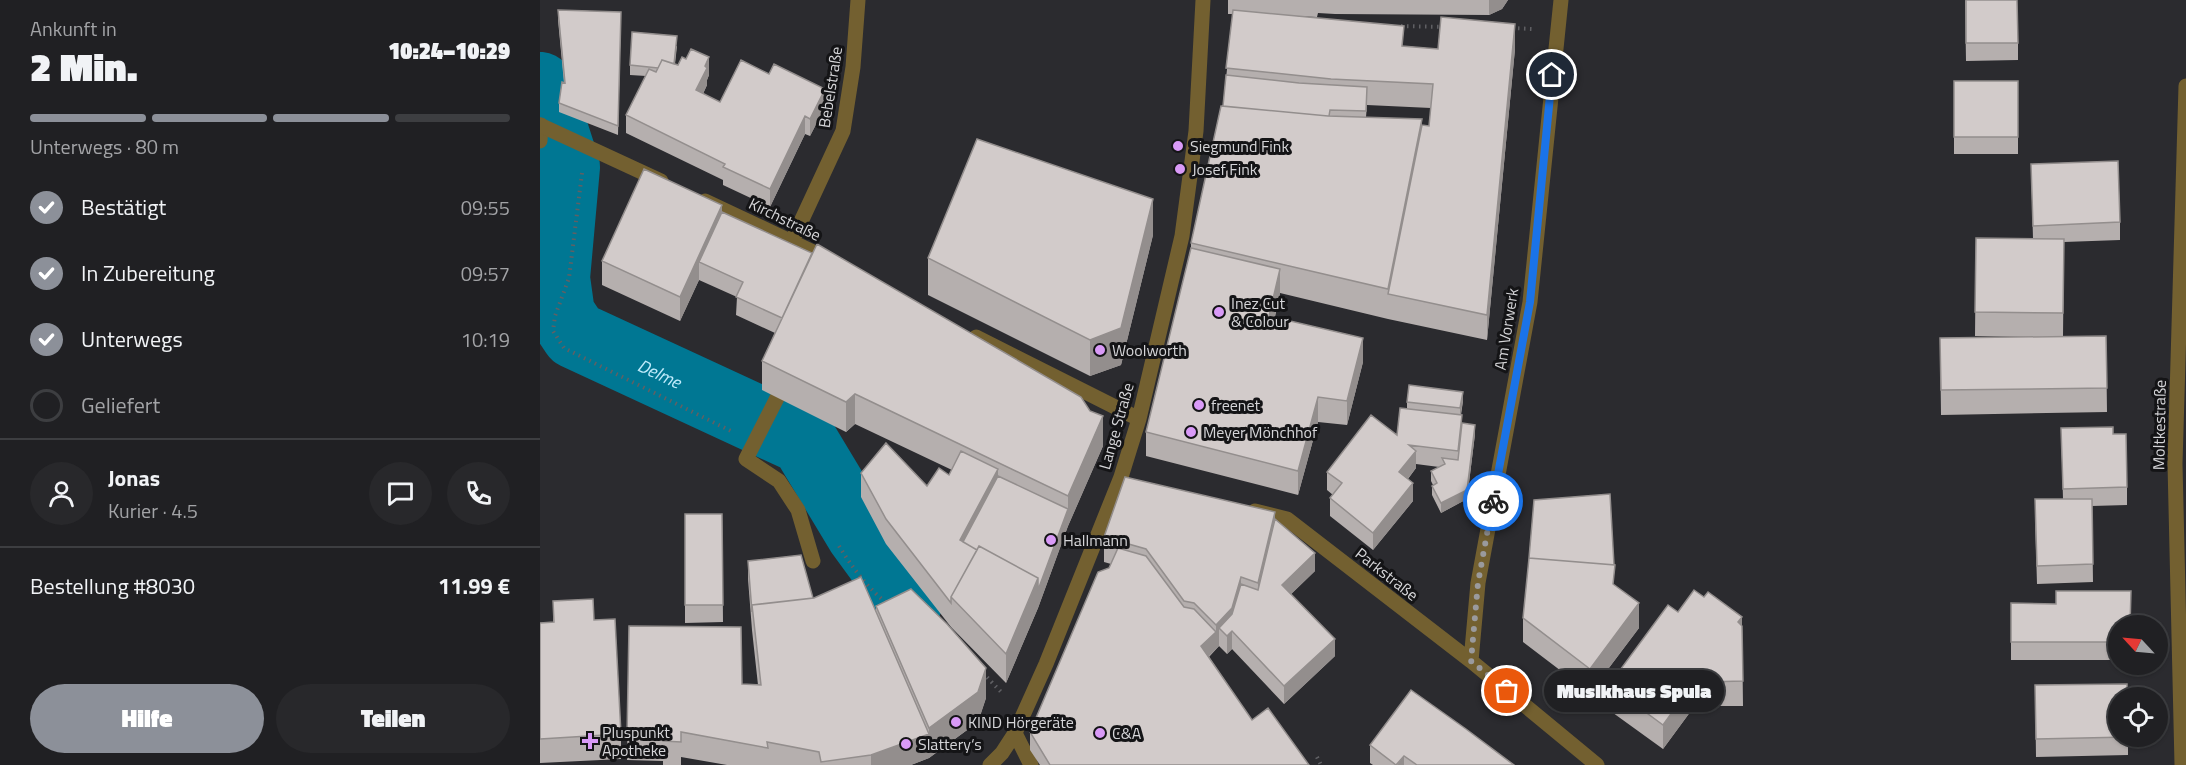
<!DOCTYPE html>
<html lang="de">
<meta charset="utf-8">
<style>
:root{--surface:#202023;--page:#28282b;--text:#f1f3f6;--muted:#a2a3a6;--line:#3d3e41;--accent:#8c9099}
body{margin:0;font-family:"Titillium Web",sans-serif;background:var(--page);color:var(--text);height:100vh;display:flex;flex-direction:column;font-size:22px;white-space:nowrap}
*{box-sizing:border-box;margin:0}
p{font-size:20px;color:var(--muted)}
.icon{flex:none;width:33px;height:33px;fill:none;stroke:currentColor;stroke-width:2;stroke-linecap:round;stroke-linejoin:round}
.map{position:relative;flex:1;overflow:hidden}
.drawer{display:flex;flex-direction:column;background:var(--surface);width:540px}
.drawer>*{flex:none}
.needle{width:39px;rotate:296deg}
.tools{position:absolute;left:1568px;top:615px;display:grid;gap:12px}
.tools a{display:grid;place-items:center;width:60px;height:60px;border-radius:50%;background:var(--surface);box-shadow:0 2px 4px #0004,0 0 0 2px var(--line);font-size:30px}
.pin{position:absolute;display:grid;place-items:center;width:51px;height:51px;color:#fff;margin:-26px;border:3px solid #fff;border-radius:50%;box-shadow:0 2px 6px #0007}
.courier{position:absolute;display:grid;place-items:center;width:60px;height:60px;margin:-30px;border:4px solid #1a73e8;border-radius:50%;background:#fff;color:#222;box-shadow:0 2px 8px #0007}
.bubble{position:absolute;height:42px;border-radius:21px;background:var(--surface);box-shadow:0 2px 4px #0004,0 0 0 2px var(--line);font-size:20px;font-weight:800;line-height:42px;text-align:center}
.headline em{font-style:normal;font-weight:800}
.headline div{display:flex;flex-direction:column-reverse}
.headline{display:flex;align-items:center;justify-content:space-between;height:102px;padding:0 30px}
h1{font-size:39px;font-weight:800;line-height:45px}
.bar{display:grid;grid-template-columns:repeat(4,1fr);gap:9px 6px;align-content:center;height:72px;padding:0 30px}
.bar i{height:8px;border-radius:4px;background:var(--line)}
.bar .active{background:var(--accent)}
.bar p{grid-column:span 4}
.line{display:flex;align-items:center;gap:15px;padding:0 30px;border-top:2px solid var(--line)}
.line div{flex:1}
.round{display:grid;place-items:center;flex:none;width:63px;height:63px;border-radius:32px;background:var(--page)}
ol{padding:0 30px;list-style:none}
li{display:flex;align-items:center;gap:18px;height:66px}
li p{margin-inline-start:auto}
li .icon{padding:6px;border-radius:50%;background:var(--accent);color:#fff;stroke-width:4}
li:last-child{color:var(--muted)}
li i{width:33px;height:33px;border:3px solid var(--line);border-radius:50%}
.cta{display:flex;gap:12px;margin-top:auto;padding:12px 30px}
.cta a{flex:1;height:69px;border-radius:36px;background:var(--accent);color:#fff;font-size:24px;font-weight:800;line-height:69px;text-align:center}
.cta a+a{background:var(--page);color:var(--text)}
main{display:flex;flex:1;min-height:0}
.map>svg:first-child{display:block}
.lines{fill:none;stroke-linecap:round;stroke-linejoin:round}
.river{stroke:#007793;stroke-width:68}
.path{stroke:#606064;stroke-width:4;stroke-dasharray:1.5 4.5;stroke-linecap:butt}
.lane{stroke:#736030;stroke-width:15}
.street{stroke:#736030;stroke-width:15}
.wall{fill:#b5afae;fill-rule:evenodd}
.shaded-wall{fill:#938e8d}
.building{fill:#d2cbca;stroke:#938e8d;stroke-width:1.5}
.done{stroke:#9a9a9d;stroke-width:6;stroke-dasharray:0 10.8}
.route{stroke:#1a73e8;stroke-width:8}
.poi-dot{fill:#d99af7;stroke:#141416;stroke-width:2}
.labels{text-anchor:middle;stroke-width:6;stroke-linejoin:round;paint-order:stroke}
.street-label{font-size:16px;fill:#d5d5d8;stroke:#141416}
.poi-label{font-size:16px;fill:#d5d5d8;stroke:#141416;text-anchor:start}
.water-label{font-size:18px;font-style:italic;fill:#c0ecfc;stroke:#141416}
</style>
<main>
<section class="drawer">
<div class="headline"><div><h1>2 Min.</h1><p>Ankunft in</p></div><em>10:24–10:29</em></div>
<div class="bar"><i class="active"></i><i class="active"></i><i class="active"></i><i></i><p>Unterwegs · 80 m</p></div>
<ol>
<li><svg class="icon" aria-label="check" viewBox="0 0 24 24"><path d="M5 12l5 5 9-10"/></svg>Bestätigt<p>09:55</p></li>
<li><svg class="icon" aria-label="check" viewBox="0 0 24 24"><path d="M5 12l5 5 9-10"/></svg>In Zubereitung<p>09:57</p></li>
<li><svg class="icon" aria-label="check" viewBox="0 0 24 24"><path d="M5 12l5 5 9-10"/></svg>Unterwegs<p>10:19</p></li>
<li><i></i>Geliefert</li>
</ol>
<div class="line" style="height:108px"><a class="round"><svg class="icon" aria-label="person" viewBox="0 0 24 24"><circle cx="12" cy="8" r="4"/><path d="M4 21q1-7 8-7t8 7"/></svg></a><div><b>Jonas</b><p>Kurier · 4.5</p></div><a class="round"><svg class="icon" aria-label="chat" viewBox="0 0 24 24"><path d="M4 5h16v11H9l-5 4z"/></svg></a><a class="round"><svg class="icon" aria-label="phone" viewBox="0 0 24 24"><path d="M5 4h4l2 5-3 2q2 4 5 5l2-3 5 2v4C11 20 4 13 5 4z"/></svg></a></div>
<div class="line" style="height:78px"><div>Bestellung #8030</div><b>11.99 €</b></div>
<div class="cta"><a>Hilfe</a><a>Teilen</a></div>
</section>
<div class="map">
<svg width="1646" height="765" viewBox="0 0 1646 765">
<rect width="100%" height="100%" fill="#2b2b2f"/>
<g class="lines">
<path class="river" id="s1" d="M0,86L26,167L16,278L21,314L35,335L264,441L320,534L369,601"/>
<path class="path" d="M861,26L905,27
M972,28L992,29
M42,173L29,278L15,316L13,331L24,348L191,431
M299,546C312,567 328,589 348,604
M443,673L463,694
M777,757L781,765"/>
<path class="lane" d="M0,141L1,125
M237,398L206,459L239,481L258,510L273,561"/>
<path class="street" d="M0,125L121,181
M165,201L290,260
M252,241L303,131L313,67L318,0
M436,337L599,419
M715,511L747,519L931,661L1057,765
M931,661L938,583L990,302L1021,0
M475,733L491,765
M450,765L462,753L475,733L506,664L581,477L599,419L642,236L656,131L663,0
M1642,765L1635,464L1646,86"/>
</g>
<path class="wall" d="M688,0H968L962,9L949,15L795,14L778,13L777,17L754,16L864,46L898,49H975L947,340L848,319L740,293L735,317L823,362L807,425L778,422L758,495L606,456V432L651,248V243L683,106L693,14H688ZM827,105L891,108L889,126L826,117Z
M1425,0L1478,43V60L1426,61Z
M18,10L81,12L78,135L19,112V103L24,83L18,20Z
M137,46L135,64L169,75L167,80V85L163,94L180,102L285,107L270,136L265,134L230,207L183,185V180L86,133V115L106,76L90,75V65Z
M1414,81H1478V154H1414Z
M1491,164L1580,222V240L1524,242L1523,336H1566L1567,412L1401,415L1400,338L1490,337L1435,336L1436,238L1493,239Z
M182,212L563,446L528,526L498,608L466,683L411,627L346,544L321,497V473L387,486L409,475L412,470L315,424L306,432L222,390V361L235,333L196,315L197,297L159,280L140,321L62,285V261Z
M613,235L581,365L550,376L388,295V258Z
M923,401L921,415L922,423L935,434L927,499L901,513L892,495V486L893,485L891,481V471L899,467L876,464V468L868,479L873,501L833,550L790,516V498L793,495L787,490V472L857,435L867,409V402Z
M1521,428L1573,434L1587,487V505L1552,506L1553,582L1497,584L1495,517L1523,499Z
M145,514H182L183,622L145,623Z
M735,519L775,571L751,594L795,656L744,704L692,649L687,654L679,646L669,657L712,720L769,765H500L490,750V732L571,564L564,562V537Z
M208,561L273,598L336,612V606L446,698L438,722L389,758L371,765H187L141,757V765H123V761L87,760L89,626L202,684L218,685L212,630L208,579Z
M1075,585L1099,628L1050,693L983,642V618Z
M13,601L54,620L81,734V759L0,763V623L13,622Z
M1471,603L1578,626V660H1471Z
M1138,612L1202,626L1203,706H1165V700H1159L1123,749L1069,710V685Z
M1495,685L1588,736V755L1496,757Z
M830,745L974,765H833L830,763Z"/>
<path class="shaded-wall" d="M949,0H968L962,9L949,15Z
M975,24V49L947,340V315Z
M169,57V75L167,80V85L156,108V90Z
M285,89V107L270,136V119Z
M265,116V134L230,207V189Z
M882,119V149L848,294V289Z
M613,199V235L581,365L550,376V340Z
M182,205V229L159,262V280L140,321V297Z
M740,269V294L729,340V316Z
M823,338V362L807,425V401Z
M923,392V401L920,418V408Z
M315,394V424L306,432V402Z
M778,397V422L758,495V471Z
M563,416V446L528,526L498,608L466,683V654L528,509V496Z
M935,425V434L927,499L901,513V503Z
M876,451V468L859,490V472Z
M458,469V494L428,551L420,540Z
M873,483V501L833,550V533Z
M735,512V537L718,608V583Z
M775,553V571L742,603V585Z
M701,577V602L692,632V649L687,654V636L679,628V646L676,649V625Z
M1099,603V628L1050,693V669Z
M1202,617V641L1198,622Z
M676,632V649L661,664V646Z
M795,639V656L744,704V686Z
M446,668V698L438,722L389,758L371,765H331V755L389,734V728Z
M1159,675V700L1123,749V725Z
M864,756V765H857Z"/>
<path class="building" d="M1426,0H1477L1478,43H1426Z
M18,10L81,12L78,126L19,103L22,82L25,83Z
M693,10L864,26L862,46L898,49L901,17L975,24L947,315L848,294L882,125L889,126L893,84L791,79L686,68Z
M92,32L137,36L134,64L122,60L118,68L90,65Z
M151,49L169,57L165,66L167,68L156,90L180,102L201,60L229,74L234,64L285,89L270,119L265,116L230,189L183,167L185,164L86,115L109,69L116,72L122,60L138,65L142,57L146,59Z
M686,75L759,83L827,87L826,111L790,110L789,116H788L683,106Z
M1414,81H1478V137H1414Z
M681,106L788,116L882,119L848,289L651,243Z
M437,139L613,199L581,328L550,340L388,258Z
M1578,161L1580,222L1493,226L1491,164Z
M104,169L182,205L140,297L62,261Z
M182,212L272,253L242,318L196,297L203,282L159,262Z
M1436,238L1524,239L1523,313L1435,312Z
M277,244L541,397L550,411L563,416L528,496L315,394L306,402L222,361Z
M651,248L740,269L729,316L823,338L807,401L778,397L758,471L606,432Z
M1566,336L1567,388L1401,390L1400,338Z
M869,385L923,392L920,408L867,402Z
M860,408L922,415L918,451L869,445L876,451L859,472L873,483L833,533L790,498L802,483L787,472L831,415L857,435Z
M922,423L935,425L927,490L901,503L892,486L897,483L891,471L905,464L902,458L918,460Z
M1573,427V434H1586L1587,487L1523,489L1521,428Z
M346,443L387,486L399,468L409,475L421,451L458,469L420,540L437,550L411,597V603L346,519L321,473Z
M458,476L528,509L498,590V578L439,546L437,550L423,542Z
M585,477L735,512L718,583L701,577L692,608L676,625L654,603L644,601L606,549L564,537Z
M1070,494L1074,565L989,558L994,500Z
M1495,499H1552L1553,564L1497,566Z
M145,514H182L183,605H145Z
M735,519L775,553L742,585L795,639L744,686L692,631L687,636L679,628L692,614L701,584L718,590Z
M439,546L498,578L466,654L411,597Z
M578,548L606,556L644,607L654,609L676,632L661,646L712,720L728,708L769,765H510L490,732L558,572L569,568Z
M261,555L273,598L212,605V612L208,561Z
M989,558L1075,565L1073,584L1099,603L1050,669L983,618Z
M321,577L389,734L331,755L281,762L279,752L227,742L228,748L141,732V742L123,741V736H87L89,626L201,627L202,684L221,685L212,605L274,598Z
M371,589L407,624L446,668L438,692L389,728L336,606Z
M1154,590L1164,597L1168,592L1202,617L1198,622L1202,626L1203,681L1165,682V675H1159L1123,725L1069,685L1128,605L1138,612Z
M1516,591H1591L1590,626H1578V642H1471V603L1516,604Z
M53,599L54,620L75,619L81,734L0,739V623L14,622L13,601Z
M1587,684V698H1578V736H1588V737L1496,739L1495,685Z
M871,690L926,729L974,765H877L864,756L856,765L830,745Z"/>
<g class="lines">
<path class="done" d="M953,501L938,583L931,661L967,691"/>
<path class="route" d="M953,501L990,302L1012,75"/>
</g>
<g class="poi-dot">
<circle cx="638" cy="146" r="6"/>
<circle cx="640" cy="169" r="6"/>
<circle cx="679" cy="312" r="6"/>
<circle cx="560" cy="350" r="6"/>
<circle cx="659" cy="405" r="6"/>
<circle cx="651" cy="432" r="6"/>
<circle cx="511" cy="540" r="6"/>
<circle cx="416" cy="722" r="6"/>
<circle cx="560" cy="733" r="6"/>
<path d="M47 732h6v6h6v6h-6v6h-6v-6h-6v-6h6z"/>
<circle cx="366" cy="744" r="6"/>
</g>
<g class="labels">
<g class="street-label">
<text transform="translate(290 87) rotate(-81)" y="6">Bebelstraße</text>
<text transform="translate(245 219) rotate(26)" y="6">Kirchstraße</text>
<text transform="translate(966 329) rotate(-81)" y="6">Am Vorwerk</text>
<text transform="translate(1619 425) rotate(-89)" y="6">Moltkestraße</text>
<text transform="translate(576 426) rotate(-74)" y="6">Lange Straße</text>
<text transform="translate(847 574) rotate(38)" y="6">Parkstraße</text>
</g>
<g class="poi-label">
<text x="650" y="152">Siegmund Fink</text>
<text x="652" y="175">Josef Fink</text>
<text x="691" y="309">Inez Cut<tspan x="691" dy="18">&amp; Colour</tspan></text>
<text x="572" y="356">Woolworth</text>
<text x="671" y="411">freenet</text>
<text x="663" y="438">Meyer Mönchhof</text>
<text x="523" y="546">Hallmann</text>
<text x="428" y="728">KIND Hörgeräte</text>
<text x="62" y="738">Pluspunkt<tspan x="62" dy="18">Apotheke</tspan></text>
<text x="572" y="739">C&amp;A</text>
<text x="378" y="750">Slattery‘s</text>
</g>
<g class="water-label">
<text dy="6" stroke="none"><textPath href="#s1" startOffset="351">Delme</textPath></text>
</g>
</g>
</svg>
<div class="tools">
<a><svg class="needle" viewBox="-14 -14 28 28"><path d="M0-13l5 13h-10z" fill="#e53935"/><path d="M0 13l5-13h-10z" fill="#a2a3a6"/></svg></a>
<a><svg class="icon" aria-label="locate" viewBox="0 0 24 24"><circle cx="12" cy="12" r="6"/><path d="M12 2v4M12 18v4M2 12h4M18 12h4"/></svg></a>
</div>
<div class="pin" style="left:967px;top:691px;background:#ea580c"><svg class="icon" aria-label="bag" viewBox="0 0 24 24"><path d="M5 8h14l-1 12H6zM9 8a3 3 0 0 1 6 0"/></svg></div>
<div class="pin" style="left:1012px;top:75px;background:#1f2937"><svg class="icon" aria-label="home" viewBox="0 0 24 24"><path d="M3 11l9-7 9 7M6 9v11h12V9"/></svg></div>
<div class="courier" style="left:953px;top:501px"><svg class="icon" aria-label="bike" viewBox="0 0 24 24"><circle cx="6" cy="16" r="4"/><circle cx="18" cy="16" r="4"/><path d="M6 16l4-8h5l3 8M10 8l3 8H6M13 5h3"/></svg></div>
<div class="bubble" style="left:1004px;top:670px;width:180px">Musikhaus Spula</div>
</div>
</main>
